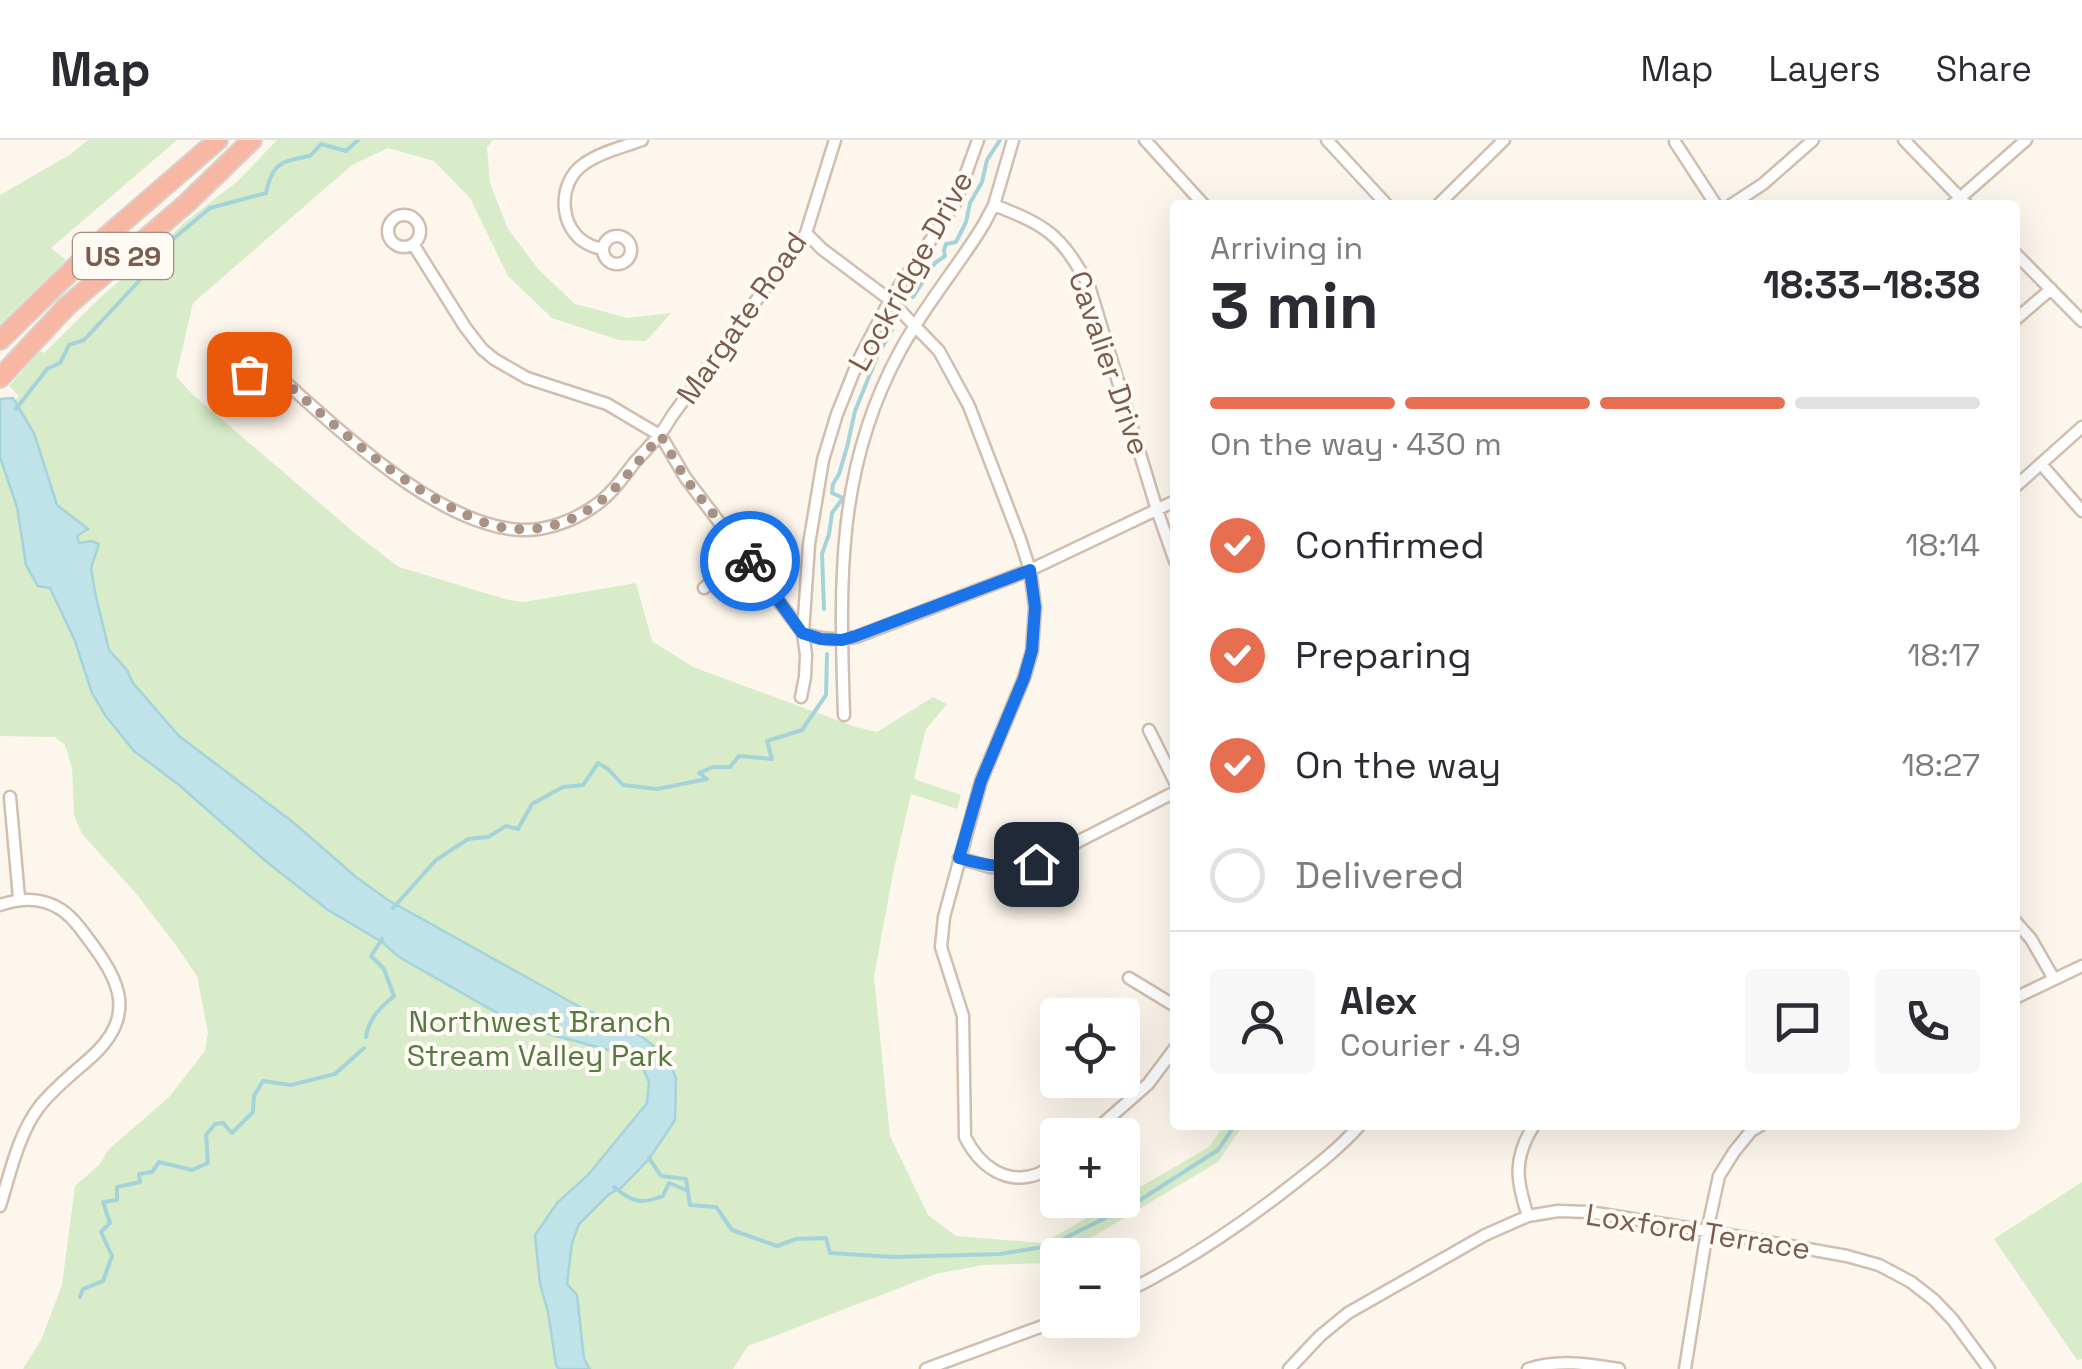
<!DOCTYPE html>
<meta charset="utf-8">
<style>
:root{--surface:#fff;--page:#f7f7f7;--text:#2b2b33;--muted:#7c7c81;--line:#e1e1e2;--accent:#e76f51}
body{margin:0;font-family:"Space Grotesk",sans-serif;background:var(--page);color:var(--text);height:100vh;display:flex;flex-direction:column;font-size:38px;white-space:nowrap}
*{box-sizing:border-box;margin:0}
p{font-size:32px;color:var(--muted)}
.icon{flex:none;width:55px;height:55px;fill:none;stroke:currentColor;stroke-width:2;stroke-linecap:round;stroke-linejoin:round}
.map{position:relative;flex:1;overflow:hidden}
.side{position:absolute;left:1170px;top:60px;width:850px;height:930px;display:flex;flex-direction:column;background:var(--surface);border-radius:10px;box-shadow:0 10px 40px #0002}
.side>*{flex:none}
.fabs{position:absolute;left:1040px;top:858px;display:grid;gap:20px}
.fabs a{display:grid;place-items:center;width:100px;height:100px;border-radius:10px;background:var(--surface);box-shadow:0 10px 40px #0002;font-size:50px}
.pin{position:absolute;display:grid;place-items:center;width:85px;height:85px;color:#fff;margin:-42px;border-radius:20px;box-shadow:0 5px 15px #0006}
.courier{position:absolute;display:grid;place-items:center;width:100px;height:100px;margin:-50px;border:8px solid #1a73e8;border-radius:50%;background:#fff;color:#222;box-shadow:0 2px 12px #0007}
.headline em{font-style:normal;font-weight:600}
.headline div{display:flex;flex-direction:column-reverse}
.headline{display:flex;align-items:center;justify-content:space-between;height:170px;padding:0 40px}
h1{font-size:65px;font-weight:600;line-height:75px}
.bar{display:grid;grid-template-columns:repeat(4,1fr);gap:15px 10px;align-content:center;height:120px;padding:0 40px}
.bar i{height:12px;border-radius:8px;background:var(--line)}
.bar .current{background:var(--accent)}
.bar p{grid-column:span 4}
.line{display:flex;align-items:center;gap:25px;padding:0 40px;border-top:2px solid var(--line)}
.line div{flex:1}
.round{display:grid;place-items:center;flex:none;width:105px;height:105px;border-radius:10px;background:var(--page)}
ol{padding:0 40px;list-style:none}
li{display:flex;align-items:center;gap:30px;height:110px}
li p{margin-inline-start:auto}
li .icon{padding:10px;border-radius:50%;background:var(--accent);color:#fff;stroke-width:4}
li:last-child{color:var(--muted)}
li i{width:55px;height:55px;border:5px solid var(--line);border-radius:50%}
header{display:flex;align-items:center;gap:60px;box-sizing:border-box;height:140px;padding:0 50px;background:var(--surface);border-bottom:2px solid var(--line)}
header strong{font-size:48px}
nav{display:flex;gap:55px;margin-inline-start:auto;font-size:35px}
.map>svg:first-child{display:block}
.green{fill:#d8ecc9}
.water{fill:#bfe3e8;stroke:#a5d3da;stroke-width:2.5}
.lines{fill:none;stroke-linecap:round;stroke-linejoin:round}
.stream{stroke:#a5d3da;stroke-width:4}
.street-casing{stroke:#d1beb0;stroke-width:15}
.highway-casing{stroke:#dad1cd;stroke-width:22}
.street{stroke:#fff;stroke-width:10}
.highway{stroke:#f7b7a3;stroke-width:18}
.done{stroke:#a89285;stroke-width:10;stroke-dasharray:0 18}
.route{stroke:#1a73e8;stroke-width:12}
.labels{text-anchor:middle;stroke-width:8;stroke-linejoin:round;paint-order:stroke}
.shield{fill:#fffaf3;stroke:#a28b7f;stroke-width:2.5}
.shield-label{font-size:28px;font-weight:bold;fill:#7a5c4d}
.street-label{font-size:30px;fill:#7a5c4d;stroke:#fffaf3}
.park-label{font-size:30px;fill:#537a41;stroke:#fffaf3}
</style>
<header>
<strong>Map</strong>
<nav><a>Map</a><a>Layers</a><a>Share</a></nav>
</header>
<div class="map">
<svg width="2082" height="1229" viewBox="0 0 2082 1229">
<rect width="100%" height="100%" fill="#fdf6ec"/>
<path class="green" d="M88,0H177L51,108L66,120L0,184V55L71,14Z
M277,0H493L487,7L490,43L508,89L539,130L575,164L628,178L671,173L646,201L619,200L552,178L508,136L470,58L434,21L388,8L352,25L193,163L176,236L193,255L357,395L399,427L508,460L524,462L636,443L652,501L693,527L856,587L877,592L933,557L947,564L926,589L914,639L961,655L957,669L911,654L893,733L874,837L890,996L928,1075L956,1096L1043,1103L1118,1060H1122L1123,1057L1209,1007L1224,985H1243L1218,1022L1062,1115H1058L1057,1117L1049,1123L983,1125L936,1134L748,1206L733,1229H23L42,1198L62,1145L75,1046L100,1024L108,1010L169,957L205,911L208,893L197,836L175,804L134,751L82,694L74,675L72,628L65,605L55,597L0,596V278L19,256L9,246L40,211L44,213L102,156L151,114L185,82L238,41Z
M2082,1042V1219L2077,1220L1994,1099Z"/>
<path class="water" d="M13,258L34,293L57,365L88,389L77,396L79,403L92,401L99,404L91,428L96,457L109,510L127,530L133,543L179,596L294,683L356,737L388,760L580,867L641,896L669,918L676,939L675,980L649,1019L621,1048L609,1054L579,1084L572,1103L567,1144L577,1155L584,1219L590,1229H559L556,1225L548,1172L540,1144L535,1095L557,1063L588,1035L647,963L649,942L642,926L623,914L520,886L399,817L382,802L328,770L268,723L179,645L134,611L105,575L92,553L75,501L50,448L38,446L26,425L17,367L0,317V259Z"/>
<g class="lines">
<path class="stream" d="M913,157L935,123L945,116L944,110L946,104L956,102L966,82L970,63L982,42L987,20L1000,0
M16,269L47,229L60,223L69,205L84,200L140,140L135,132L152,126L153,116L210,68L266,53C272,23 282,21 310,16L321,4L346,11L358,0
M824,469L822,414L829,394L832,373L843,358L832,353L833,344L839,334L847,307L855,271L877,217L895,184
M393,768L436,720L468,699L488,697L506,686L518,689L532,664L563,647L583,645L598,623L608,629L623,645L657,649L707,639L699,633L713,627H730L739,616L772,619L767,601L802,590L826,555L827,514
M366,897C369,878 380,868 394,856L384,829L371,816L382,799
M649,1018L661,1036L686,1039L690,1065L716,1067L732,1090L777,1106L796,1099L826,1098L830,1113L895,1117L1000,1114L1049,1106L1137,1062L1218,1010L1235,985
M614,1047C632,1062 641,1065 663,1056L669,1043L688,1051
M80,1157L83,1149L103,1141L112,1116L101,1092L110,1083L103,1062L117,1060V1047L140,1042L139,1034L152,1032L159,1022L192,1030L208,1023L206,995L215,984L223,983L232,993L253,972L254,956L263,941L291,945L335,934L364,908"/>
<g class="street-casing">
<path id="street" d="M1145,0L1204,65
M1327,0L1387,65
M1904,0L1967,65
M1675,2L1716,65
M994,65C1048,86 1061,95 1089,146L1157,370L1175,421
M1438,65L1504,0
M1731,65L1763,44L1813,0
M1952,65L2026,0
M388 91a16 16 0 1 1 32 0a16 16 0 1 1-32 0Z
M806,93L822,109L890,160L939,211L969,266L1020,399L1030,430L1035,467L1032,511L1024,538L981,641L944,777L941,807L963,876L965,997C979,1025 1005,1046 1038,1034C1045,1031 1052,1024 1058,1020
M603 110a14 14 0 1 1 28 0a14 14 0 1 1-28 0Z
M413,104L465,187L482,209L494,219L527,238L607,264L661,296L685,337L802,492
M603,109C598,108 593,107 588,104C558,89 557,42 584,24C601,12 623,7 642,0
M2015,113L2082,181
M2015,180L2051,149
M238 218a17 17 0 1 1 34 0a17 17 0 1 1-34 0Z
M269,228C334,284 433,385 521,390C546,391 573,381 593,367C610,356 622,339 634,323C649,306 661,296 672,276L782,125L800,105L806,93L835,0
M2041,324L2082,371
M2015,347L2082,287
M704,448L746,415
M803,493C821,499 836,501 856,497L1030,430L1175,361
M801,557L805,537L806,515L803,493L809,404L823,320L837,274L859,219L890,160L955,64L978,0
M844,575C840,445 835,330 900,211C924,166 958,127 984,84L994,65L1013,0
M1149,590L1175,642
M10,657L19,758
M959,718L990,727L1005,728L1036,723L1175,652
M0,765C33,754 59,760 80,788C115,834 144,872 88,920C71,935 53,949 39,967C18,995 10,1034 0,1066
M2015,781L2031,799L2054,839
M1129,838L1175,866
M2015,858L2082,826
M1090,995L1148,944L1175,908
M1528,1076C1516,1040 1513,1018 1534,985
M1122,1154C1179,1126 1229,1093 1279,1055C1307,1033 1336,1012 1360,985
M926,1229L1059,1180
M1289,1229L1320,1196L1348,1173L1485,1095L1528,1076L1558,1071L1589,1072L1707,1091L1847,1116L1879,1125L1911,1142L1934,1160L1953,1180L1989,1229
M1528,1229C1557,1219 1590,1224 1619,1229
M1685,1229L1707,1091L1719,1036L1734,1012L1751,991L1761,985"/>
</g>
<g class="highway-casing">
<path id="highway" d="M0,200L108,95L218,0
M0,238L67,166L187,63L252,0"/>
</g>
<use href="#street" class="street"/>
<use href="#highway" class="highway"/>
</g>
<g class="lines">
<path class="done" d="M249,234H260L269,228C329,280 388,337 460,372C471,377 483,383 496,386C529,394 563,387 591,368C619,350 638,319 661,296L685,338L750,421"/>
<path class="route" d="M750,421L802,493L821,499L842,500L856,496L1030,430L1035,467L1032,510L1024,538L981,641L959,718C991,727 1003,728 1036,724"/>
</g>
<g class="labels">
<rect class="shield" x="73" y="93" width="100" height="46" rx="8"/>
<g class="shield-label">
<text x="123" y="126">US 29</text>
</g>
<g class="street-label">
<text transform="translate(911 131) rotate(-61)" y="10">Lockridge Drive</text>
<text transform="translate(742 178) rotate(-55)" y="10">Margate Road</text>
<text transform="translate(1109 223) rotate(71)" y="10">Cavalier Drive</text>
<text transform="translate(1698 1092) rotate(9)" y="10">Loxford Terrace</text>
</g>
<g class="park-label">
<text x="540" y="892">Northwest Branch<tspan x="540" dy="34">Stream Valley Park</tspan></text>
</g>
</g>
</svg>
<div class="fabs">
<a><svg class="icon" aria-label="locate" viewBox="0 0 24 24"><circle cx="12" cy="12" r="6"/><path d="M12 2v4M12 18v4M2 12h4M18 12h4"/></svg></a>
<a>+</a>
<a>−</a>
</div>
<div class="pin" style="left:249px;top:234px;background:#ea580c"><svg class="icon" aria-label="bag" viewBox="0 0 24 24"><path d="M5 8h14l-1 12H6zM9 8a3 3 0 0 1 6 0"/></svg></div>
<div class="pin" style="left:1036px;top:724px;background:#1f2937"><svg class="icon" aria-label="home" viewBox="0 0 24 24"><path d="M3 11l9-7 9 7M6 9v11h12V9"/></svg></div>
<div class="courier" style="left:750px;top:421px"><svg class="icon" aria-label="bike" viewBox="0 0 24 24"><circle cx="6" cy="16" r="4"/><circle cx="18" cy="16" r="4"/><path d="M6 16l4-8h5l3 8M10 8l3 8H6M13 5h3"/></svg></div>
<section class="side">
<div class="headline"><div><h1>3 min</h1><p>Arriving in</p></div><em>18:33–18:38</em></div>
<div class="bar"><i class="current"></i><i class="current"></i><i class="current"></i><i></i><p>On the way · 430 m</p></div>
<ol>
<li><svg class="icon" aria-label="check" viewBox="0 0 24 24"><path d="M5 12l5 5 9-10"/></svg>Confirmed<p>18:14</p></li>
<li><svg class="icon" aria-label="check" viewBox="0 0 24 24"><path d="M5 12l5 5 9-10"/></svg>Preparing<p>18:17</p></li>
<li><svg class="icon" aria-label="check" viewBox="0 0 24 24"><path d="M5 12l5 5 9-10"/></svg>On the way<p>18:27</p></li>
<li><i></i>Delivered</li>
</ol>
<div class="line" style="height:180px"><a class="round"><svg class="icon" aria-label="person" viewBox="0 0 24 24"><circle cx="12" cy="8" r="4"/><path d="M4 21q1-7 8-7t8 7"/></svg></a><div><b>Alex</b><p>Courier · 4.9</p></div><a class="round"><svg class="icon" aria-label="chat" viewBox="0 0 24 24"><path d="M4 5h16v11H9l-5 4z"/></svg></a><a class="round"><svg class="icon" aria-label="phone" viewBox="0 0 24 24"><path d="M5 4h4l2 5-3 2q2 4 5 5l2-3 5 2v4C11 20 4 13 5 4z"/></svg></a></div>
</section>
</div>
